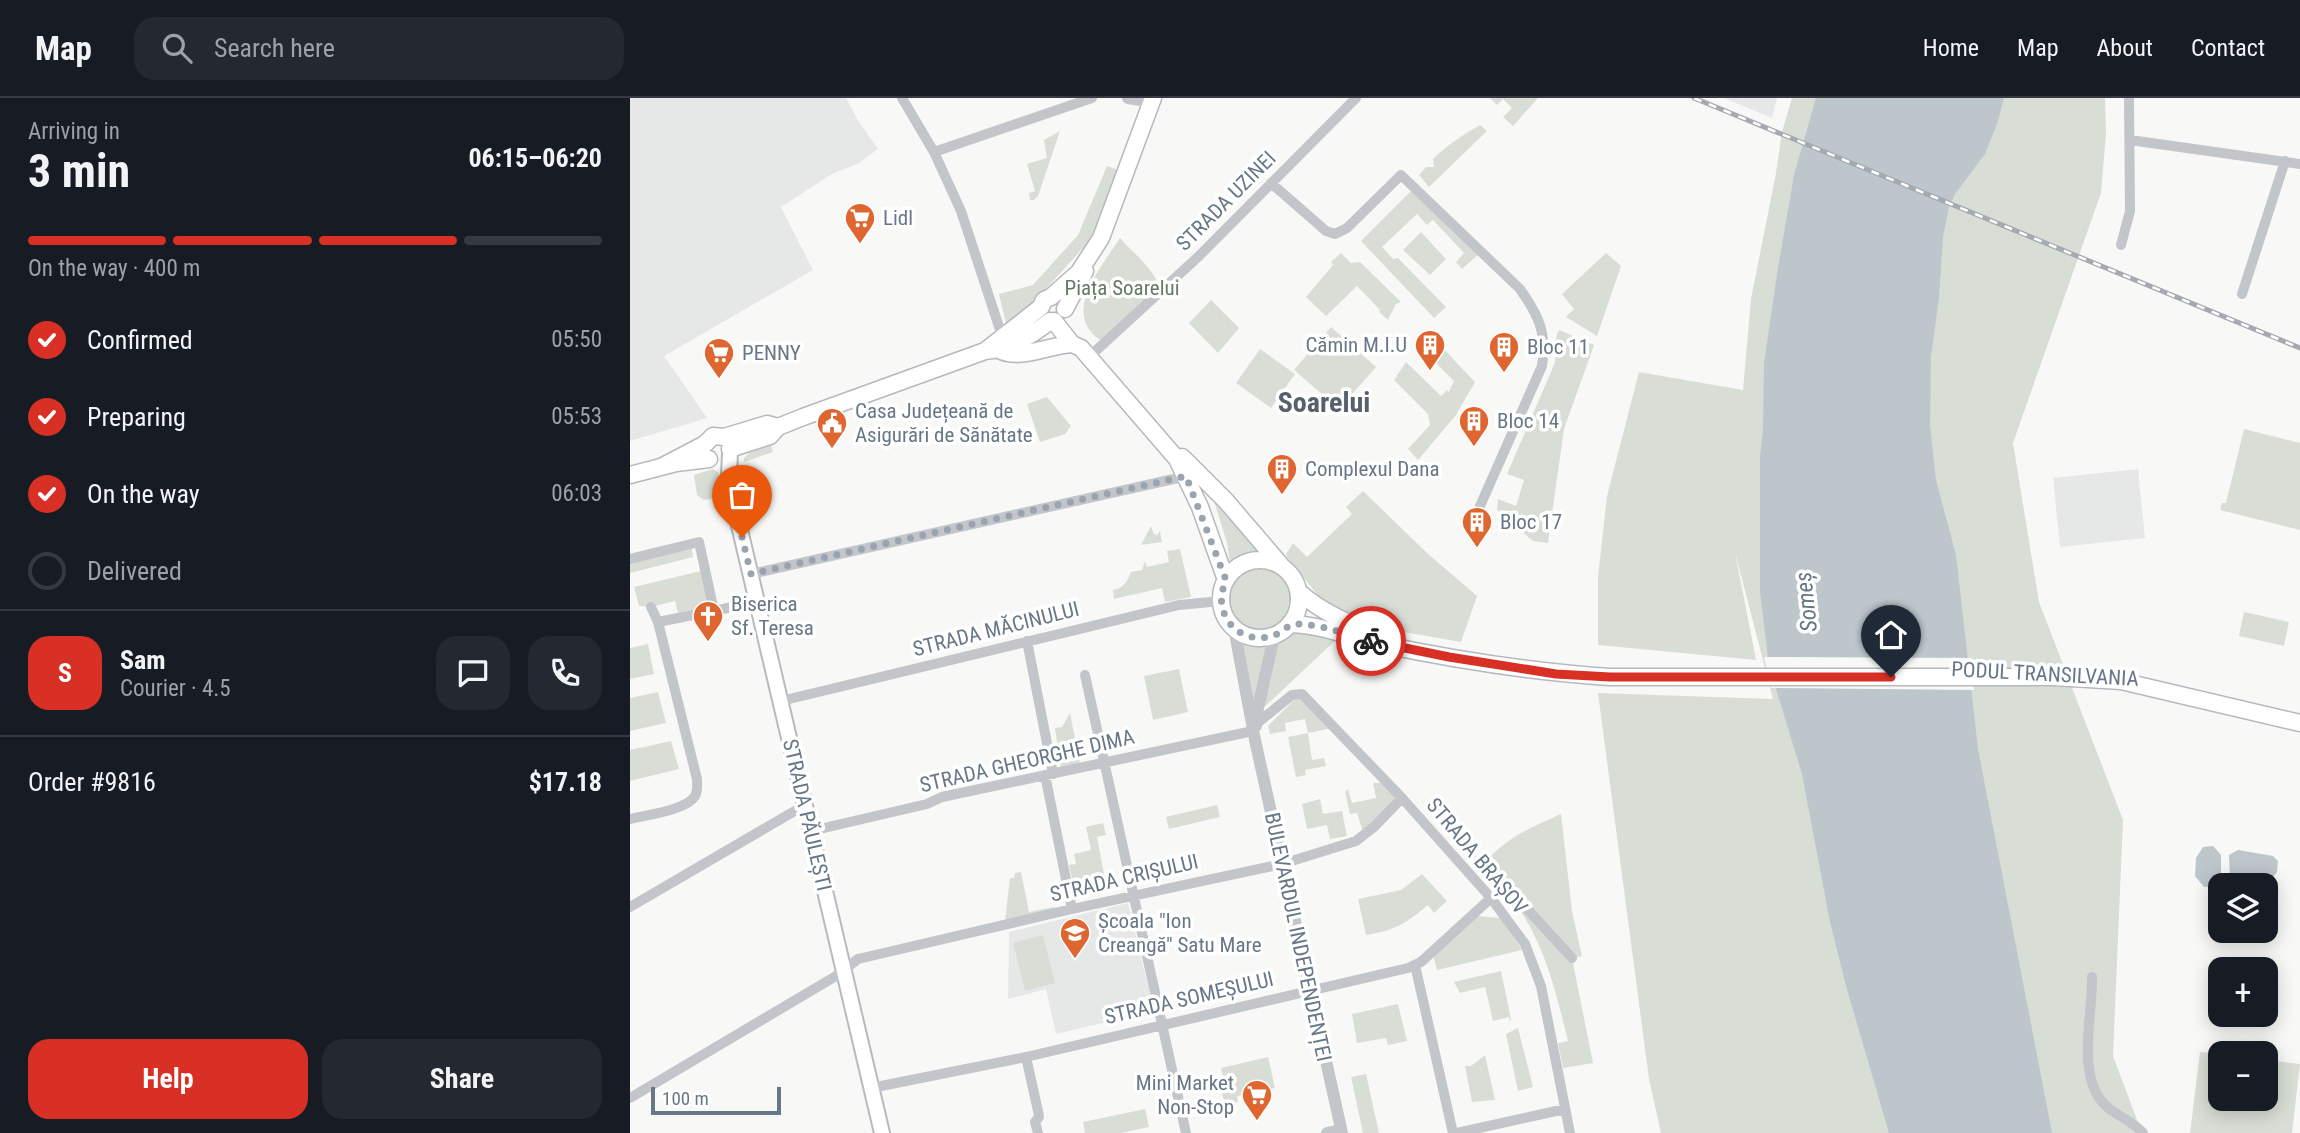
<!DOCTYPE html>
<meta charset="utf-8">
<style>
:root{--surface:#171b24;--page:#242831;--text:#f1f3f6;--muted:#9ea1a6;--line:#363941;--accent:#d93025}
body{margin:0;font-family:"Roboto Condensed",sans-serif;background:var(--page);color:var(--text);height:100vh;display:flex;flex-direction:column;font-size:26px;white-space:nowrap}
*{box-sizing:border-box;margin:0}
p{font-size:23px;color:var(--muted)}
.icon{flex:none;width:38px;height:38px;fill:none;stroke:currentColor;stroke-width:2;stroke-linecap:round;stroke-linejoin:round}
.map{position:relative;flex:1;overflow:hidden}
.panel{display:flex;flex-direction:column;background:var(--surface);width:630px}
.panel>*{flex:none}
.controls{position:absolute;left:1578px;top:775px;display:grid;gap:14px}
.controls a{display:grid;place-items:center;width:70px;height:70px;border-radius:14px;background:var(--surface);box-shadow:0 4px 18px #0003;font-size:35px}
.scale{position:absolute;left:21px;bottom:18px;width:130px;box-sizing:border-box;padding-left:7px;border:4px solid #687787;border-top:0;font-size:19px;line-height:24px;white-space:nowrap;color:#687787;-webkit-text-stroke:5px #fff;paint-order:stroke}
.pin{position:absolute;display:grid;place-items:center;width:60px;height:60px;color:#fff;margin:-72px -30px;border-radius:50% 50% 50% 0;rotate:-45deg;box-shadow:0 0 7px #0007}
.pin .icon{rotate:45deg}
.courier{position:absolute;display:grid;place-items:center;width:70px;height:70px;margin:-35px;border:5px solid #d93025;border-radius:50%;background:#fff;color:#222;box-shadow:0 2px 9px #0007}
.summary em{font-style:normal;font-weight:700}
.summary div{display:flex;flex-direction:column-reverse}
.summary{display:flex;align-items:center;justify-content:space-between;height:119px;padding:0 28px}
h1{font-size:46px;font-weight:700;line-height:52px}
.bar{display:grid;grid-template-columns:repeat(4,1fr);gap:10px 7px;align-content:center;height:84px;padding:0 28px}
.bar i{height:9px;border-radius:5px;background:var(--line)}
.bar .current{background:var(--accent)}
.bar p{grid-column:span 4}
.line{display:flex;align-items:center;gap:18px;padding:0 28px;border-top:2px solid var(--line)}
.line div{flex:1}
.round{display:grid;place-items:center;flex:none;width:74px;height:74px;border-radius:21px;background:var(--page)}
ol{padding:0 28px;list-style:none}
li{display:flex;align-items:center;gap:21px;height:77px}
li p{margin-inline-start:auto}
li .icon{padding:7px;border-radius:50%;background:var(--accent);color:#fff;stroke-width:4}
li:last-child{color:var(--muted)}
li i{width:38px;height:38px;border:4px solid var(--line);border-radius:50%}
.primary-button{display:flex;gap:14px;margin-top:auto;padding:14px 28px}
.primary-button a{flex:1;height:80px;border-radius:21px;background:var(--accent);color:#fff;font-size:28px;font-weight:700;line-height:80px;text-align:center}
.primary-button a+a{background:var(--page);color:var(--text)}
header{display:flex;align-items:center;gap:42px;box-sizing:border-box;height:98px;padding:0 35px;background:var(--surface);border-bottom:2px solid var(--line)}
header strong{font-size:33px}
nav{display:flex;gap:38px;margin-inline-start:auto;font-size:24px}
.search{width:490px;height:63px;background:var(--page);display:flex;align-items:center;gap:18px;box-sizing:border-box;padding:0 24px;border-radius:21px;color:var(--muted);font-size:26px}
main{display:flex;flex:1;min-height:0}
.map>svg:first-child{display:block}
.built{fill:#e6e8e7}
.green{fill:#d8ded5}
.water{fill:#bcc6cb}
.pier{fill:#f8f9f6}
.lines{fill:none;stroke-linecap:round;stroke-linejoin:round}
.secondary-casing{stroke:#b6bbc0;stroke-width:18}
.primary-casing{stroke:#b5b9be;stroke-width:19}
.minor{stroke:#c2c5ca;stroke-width:10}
.tertiary{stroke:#c2c5ca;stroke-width:12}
.secondary{stroke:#fff;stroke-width:14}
.primary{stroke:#fff;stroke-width:16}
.rail-casing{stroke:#a5aab1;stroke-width:5}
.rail{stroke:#fff;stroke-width:2.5;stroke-dasharray:8;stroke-linecap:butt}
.done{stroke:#9aa4ae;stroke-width:7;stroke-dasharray:0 12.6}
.route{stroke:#d93025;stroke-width:9}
.labels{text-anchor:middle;stroke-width:7;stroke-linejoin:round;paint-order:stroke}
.street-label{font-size:21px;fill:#687787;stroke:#fff}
.poi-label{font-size:21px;fill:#687787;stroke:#fff;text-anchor:start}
.park-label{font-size:21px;fill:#667963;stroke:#fff}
.water-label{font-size:23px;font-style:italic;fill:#647782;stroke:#fff}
.district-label{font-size:28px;font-weight:bold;fill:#56616c;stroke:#fff}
</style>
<header>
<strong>Map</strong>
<div class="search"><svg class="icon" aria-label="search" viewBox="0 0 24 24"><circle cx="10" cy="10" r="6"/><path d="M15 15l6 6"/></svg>Search here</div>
<nav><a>Home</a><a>Map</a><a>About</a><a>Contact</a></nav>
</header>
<main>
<section class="panel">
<div class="summary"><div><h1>3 min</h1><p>Arriving in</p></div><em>06:15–06:20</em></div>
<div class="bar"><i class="current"></i><i class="current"></i><i class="current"></i><i></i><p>On the way · 400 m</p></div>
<ol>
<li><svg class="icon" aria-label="check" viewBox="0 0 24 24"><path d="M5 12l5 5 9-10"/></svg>Confirmed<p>05:50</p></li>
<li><svg class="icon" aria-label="check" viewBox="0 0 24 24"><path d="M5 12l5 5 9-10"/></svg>Preparing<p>05:53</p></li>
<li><svg class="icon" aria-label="check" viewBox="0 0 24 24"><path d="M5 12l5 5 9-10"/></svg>On the way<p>06:03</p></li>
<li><i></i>Delivered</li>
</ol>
<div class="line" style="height:126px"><b class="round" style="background:var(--accent);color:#fff">S</b><div><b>Sam</b><p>Courier · 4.5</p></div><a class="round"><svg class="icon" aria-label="chat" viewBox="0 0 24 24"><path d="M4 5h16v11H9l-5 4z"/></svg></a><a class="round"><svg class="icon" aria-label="phone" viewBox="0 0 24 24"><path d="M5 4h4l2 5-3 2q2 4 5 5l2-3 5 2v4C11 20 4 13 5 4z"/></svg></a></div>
<div class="line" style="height:91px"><div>Order #9816</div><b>$17.18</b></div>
<div class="primary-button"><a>Help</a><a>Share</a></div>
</section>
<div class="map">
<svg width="1670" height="1035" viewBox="0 0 1670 1035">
<rect width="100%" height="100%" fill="#f8f9f6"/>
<path class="built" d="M0,0H216L229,24L248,51L229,65L202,76L151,109L183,172L34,258L77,320L0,343Z
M1094,0H1147L1142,20Z
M1508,371L1515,440L1430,449L1423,380Z
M498,805L524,913L426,936L416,891L378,901L379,834Z"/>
<path class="green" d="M860,0H908L883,28L873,19L882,10L873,1L867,7Z
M1162,0H1475L1476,36L1471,95L1383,345L1409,504L1493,722L1483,958L1512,1035H1031L1019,981L968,595L1143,601L1105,454L1126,562L968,547V479L977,398L1009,274L1113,292L1121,201L1146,75L1152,34Z
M850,27L857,33L799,89L789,77L796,69H804L803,61C817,47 833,37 850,27Z
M430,33L408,98L404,102H400L399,95L405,93L397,66L417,60L414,42Z
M477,68L489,72L462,140L396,213L376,226L369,196L403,187L448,137Z
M784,90L850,155L832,171L826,164L834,155L803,122L797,127L787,116L752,149L763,161L768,160L816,209L804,220L731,143Z
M791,134L816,161L800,177L773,152Z
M490,140C504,156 524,170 530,191L472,243C429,216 472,169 490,140Z
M711,155L721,165L730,164L771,204L766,206L758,222L749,214L750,212L727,188L696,218L676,199L703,167L701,164Z
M976,155L991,168L967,238L936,219L944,211L932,196Z
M581,202L609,230L588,255L559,225Z
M701,229L746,269L709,311L664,272Z
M929,232L964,247L934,331L918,445L903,443L867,412L868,401L886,408L894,382L877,376L924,267C928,255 923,242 929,232Z
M809,246L845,284L826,317L788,362L778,351L800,327L798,316L764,282L776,264L811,298L817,292L819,294L824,283L798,257Z
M630,251L665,276L641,310L606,285Z
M417,299L441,328L435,336L410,344L397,306Z
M1614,331L1670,345V432L1590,412L1592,405H1596Z
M141,347L143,354L114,364V360L119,355Z
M83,371L88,374L93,388L81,401L74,402L67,397L64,377Z
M581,393L635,459L614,462L601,471L597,445Z
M733,393L797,455L847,498L831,544L745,529L698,509L658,461L656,456L663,445L677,459L722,416L716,409Z
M521,428L524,436L527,437L530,433L532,444L511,447Z
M61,446L63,459L0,475V461Z
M550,451L561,499L535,504L532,490L484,501L483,492C494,490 497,484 501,474L512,472L515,463L517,469L539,464L537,453Z
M591 501a39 39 0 1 1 78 0a39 39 0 1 1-78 0Z
M75,472L83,507L48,515L45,503L21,509L9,508L4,489Z
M1614,514L1659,524L1654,548L1609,538Z
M662,530L708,540L629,614L648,538Z
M607,534C618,544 628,545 642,540L624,628Z
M18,546L24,576L0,581V550Z
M549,571L558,614L523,622L514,578Z
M28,594L36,625L0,633V600Z
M673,600L702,630L678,635L682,662L694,660L696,668L675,672L676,677L666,679L658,639L678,635L675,621L655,625L656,633L640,636L638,628L664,602Z
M440,615L450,666L431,671L425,630L432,629Z
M41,643L49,671L0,683V652Z
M743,685H757L772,700L734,737L727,715L720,716L715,694L718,691L722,705L746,700Z
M690,701L693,716L712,713L717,738L700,741L697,727L677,731L672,706Z
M587,707L590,719L539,731L536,719Z
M931,716L942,813L952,858L942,860L963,965L933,970L928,945L938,943C926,895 916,850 888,809L911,827L892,800L858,761C881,737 902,729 931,716Z
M473,725L476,737L467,739L474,776L451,781L454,798L446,800L439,767L446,766L444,756L461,752L456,729Z
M391,774L399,814L424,809L425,815L375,824L380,780H384L385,775Z
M792,776L817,803L804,815L798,807C775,826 766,832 736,837L728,801L771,792Z
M848,818L871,820L892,852L807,872L803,857Z
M413,837L425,885L395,893L383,845Z
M871,873L881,921L880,924L879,919L863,923L855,889L830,895L824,884Z
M768,906L777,943L758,947L756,940L727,945L722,916Z
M888,930L903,989L888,993L876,936Z
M1570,954L1591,956V1001H1636V962L1670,966L1662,1035H1560Z
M855,957L865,1002L842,1004L835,968H841Z
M638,959L645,990L607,998L608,1004L595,1007L591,992L596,991L591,970Z
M736,976L749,1035H733L721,979Z
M515,1011L519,1029L491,1035H455L453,1024Z"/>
<path class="water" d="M1186,0H1374L1367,26L1355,56L1325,96L1319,109L1313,139L1309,200L1301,258L1300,327L1306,382L1326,457L1348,651L1422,1035H1259L1216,888L1200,824L1172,676L1139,568L1130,494V359L1133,330L1134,265L1148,170L1164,77Z
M1583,748L1591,757V780L1585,788L1574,789L1565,778L1566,760L1573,749Z
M1608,752L1643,758L1648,763L1647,774L1643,779L1606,785L1600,781L1599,757Z"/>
<path class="pier" d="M1134,559L1341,560L1344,592L1141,590Z"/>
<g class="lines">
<g class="secondary-casing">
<path id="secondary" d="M100,355L99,377L103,402L252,1035"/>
</g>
<g class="primary-casing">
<path id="primary" d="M435,211L455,173
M424,223L442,246L451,250L547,361L570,409L596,482
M369,252C390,263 419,247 442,246
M355,253L411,209L414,202L421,199L449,174L471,140L523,0
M100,351L140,338L148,329L173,319L355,253C380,251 401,238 420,223
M552,359L596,403L650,466
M31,369L75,346L83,338L94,339L137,326L148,329
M0,377L46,365L79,361
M591 501a39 39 0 1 1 78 0a39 39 0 1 1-78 0Z
M669,494C693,515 717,525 747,535
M661,526C692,527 720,539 750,546C826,562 903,574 980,579H1425L1491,583L1670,625"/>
</g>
<path class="minor" d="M272,0L304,54L331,113L372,238
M1500,42L1670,66
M304,54L462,0
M641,85L696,133L705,136L717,130L771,77L890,191C909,218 917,235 912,268L850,408
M1491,147L1500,113L1499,0
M1612,196L1655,63
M459,259L569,158L726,0
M0,461L69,444L84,513
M121,476L557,378
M28,524L128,504
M397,543L423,676
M455,577L556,1035
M151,603L549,507L591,503
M626,626L662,597L672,596L772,700L861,800L895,846L911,888L940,1035
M415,677L442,811
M0,721C16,717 57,712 65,698C68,693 67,687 67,681L28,524L21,509
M181,733L297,706L312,699L623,633
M848,763L867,778L942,860
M0,809L175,707
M785,867L823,1035
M1462,879C1463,917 1446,976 1474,1006C1486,1018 1503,1023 1513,1035
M396,959L408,1013L409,1019L405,1024L408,1035
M241,990L396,959L778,870L791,864L861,800
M0,1000L206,878L228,861L442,811L652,766L726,743L744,729L772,700
M827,1035L935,1011"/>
<path class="tertiary" d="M498,0L522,4
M604,530L625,642L712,1035
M626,628L628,610L644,538
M697,1035L711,1032"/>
<use href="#secondary" class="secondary"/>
<use href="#primary" class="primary"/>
<g class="rail-casing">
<path id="rail" d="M1064,0L1670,250"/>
</g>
<use href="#rail" class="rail"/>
</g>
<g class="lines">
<path class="done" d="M112,439L121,476L556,378L596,482C591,494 589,507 596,519C605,538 628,545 647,536C652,534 656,529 661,527C664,525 673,526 677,527C698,528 720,538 741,543"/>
<path class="route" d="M741,543L819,559L926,576L980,579H1261"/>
</g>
<defs>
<g id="supermarket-pin" transform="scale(1.575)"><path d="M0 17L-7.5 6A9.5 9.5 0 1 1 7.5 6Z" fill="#df6630" stroke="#fff"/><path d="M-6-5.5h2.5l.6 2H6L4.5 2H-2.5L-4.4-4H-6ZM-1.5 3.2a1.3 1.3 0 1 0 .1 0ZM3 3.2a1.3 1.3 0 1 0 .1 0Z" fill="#fff"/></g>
<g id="building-pin" transform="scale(1.575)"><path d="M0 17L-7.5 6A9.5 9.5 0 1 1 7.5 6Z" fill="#df6630" stroke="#fff"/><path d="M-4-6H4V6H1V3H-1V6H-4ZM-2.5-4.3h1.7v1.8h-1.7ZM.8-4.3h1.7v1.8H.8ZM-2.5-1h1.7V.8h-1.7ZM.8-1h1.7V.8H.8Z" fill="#fff"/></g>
<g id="civic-pin" transform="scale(1.575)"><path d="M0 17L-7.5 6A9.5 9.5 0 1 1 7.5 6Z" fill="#df6630" stroke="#fff"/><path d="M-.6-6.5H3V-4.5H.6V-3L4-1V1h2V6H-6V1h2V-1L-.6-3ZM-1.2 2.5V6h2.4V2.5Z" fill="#fff"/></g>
<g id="church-pin" transform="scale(1.575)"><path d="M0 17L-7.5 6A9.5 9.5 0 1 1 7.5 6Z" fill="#df6630" stroke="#fff"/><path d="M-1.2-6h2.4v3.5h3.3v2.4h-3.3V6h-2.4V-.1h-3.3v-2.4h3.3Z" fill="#fff"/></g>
<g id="school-pin" transform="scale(1.575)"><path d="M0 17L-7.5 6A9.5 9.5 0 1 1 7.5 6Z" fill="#df6630" stroke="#fff"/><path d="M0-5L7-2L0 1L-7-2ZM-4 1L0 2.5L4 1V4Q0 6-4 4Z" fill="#fff"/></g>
</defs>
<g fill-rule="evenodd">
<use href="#supermarket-pin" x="230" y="120"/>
<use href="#building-pin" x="800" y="247"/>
<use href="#building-pin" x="874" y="249"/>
<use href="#supermarket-pin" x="89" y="255"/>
<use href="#building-pin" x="844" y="323"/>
<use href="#civic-pin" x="202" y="325"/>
<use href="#building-pin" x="652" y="371"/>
<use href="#building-pin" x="847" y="424"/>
<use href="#church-pin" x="78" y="518"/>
<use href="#school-pin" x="445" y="835"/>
<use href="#supermarket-pin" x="627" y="997"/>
</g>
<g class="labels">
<g class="street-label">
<text transform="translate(596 103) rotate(-45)" y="7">STRADA UZINEI</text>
<text transform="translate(366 531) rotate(-14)" y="7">STRADA MĂCINULUI</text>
<text transform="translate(1415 576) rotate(3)" y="7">PODUL TRANSILVANIA</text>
<text transform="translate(397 663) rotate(-13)" y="7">STRADA GHEORGHE DIMA</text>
<text transform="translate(177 717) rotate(77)" y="7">STRADA PĂULEȘTI</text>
<text transform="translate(847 758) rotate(50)" y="7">STRADA BRAȘOV</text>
<text transform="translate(494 780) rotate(-13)" y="7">STRADA CRIȘULUI</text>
<text transform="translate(668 839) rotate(78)" y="7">BULEVARDUL INDEPENDENȚEI</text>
<text transform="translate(559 900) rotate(-13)" y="7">STRADA SOMEȘULUI</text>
</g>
<g class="poi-label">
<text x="253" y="127">Lidl</text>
<text x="777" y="254" text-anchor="end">Cămin M.I.U</text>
<text x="897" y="256">Bloc 11</text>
<text x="112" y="262">PENNY</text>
<text x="225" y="320">Casa Județeană de<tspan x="225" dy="24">Asigurări de Sănătate</tspan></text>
<text x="867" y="330">Bloc 14</text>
<text x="675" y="378">Complexul Dana</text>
<text x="870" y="431">Bloc 17</text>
<text x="101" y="513">Biserica<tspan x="101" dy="24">Sf. Teresa</tspan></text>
<text x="468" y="830">Școala "Ion<tspan x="468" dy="24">Creangă" Satu Mare</tspan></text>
<text x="604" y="992" text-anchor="end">Mini Market<tspan x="604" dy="24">Non-Stop</tspan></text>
</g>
<g class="park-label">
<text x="492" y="197">Piața Soarelui</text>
</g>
<g class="water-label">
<text transform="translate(1176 504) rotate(-96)" y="8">Someș</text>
</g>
<g class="district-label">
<text x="694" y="314">Soarelui</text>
</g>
</g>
</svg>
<div class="controls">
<a><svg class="icon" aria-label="layers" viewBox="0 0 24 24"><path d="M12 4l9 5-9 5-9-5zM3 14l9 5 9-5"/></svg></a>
<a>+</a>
<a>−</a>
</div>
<div class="scale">100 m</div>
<div class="pin" style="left:112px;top:439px;background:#ea580c"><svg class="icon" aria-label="bag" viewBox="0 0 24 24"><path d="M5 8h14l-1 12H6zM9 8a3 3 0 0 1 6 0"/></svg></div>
<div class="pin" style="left:1261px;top:579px;background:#1f2937"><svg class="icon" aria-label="home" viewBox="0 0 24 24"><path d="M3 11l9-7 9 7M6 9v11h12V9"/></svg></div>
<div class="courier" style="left:741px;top:543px"><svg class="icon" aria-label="bike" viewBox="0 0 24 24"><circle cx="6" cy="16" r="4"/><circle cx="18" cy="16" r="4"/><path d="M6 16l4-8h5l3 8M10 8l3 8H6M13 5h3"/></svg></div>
</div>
</main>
